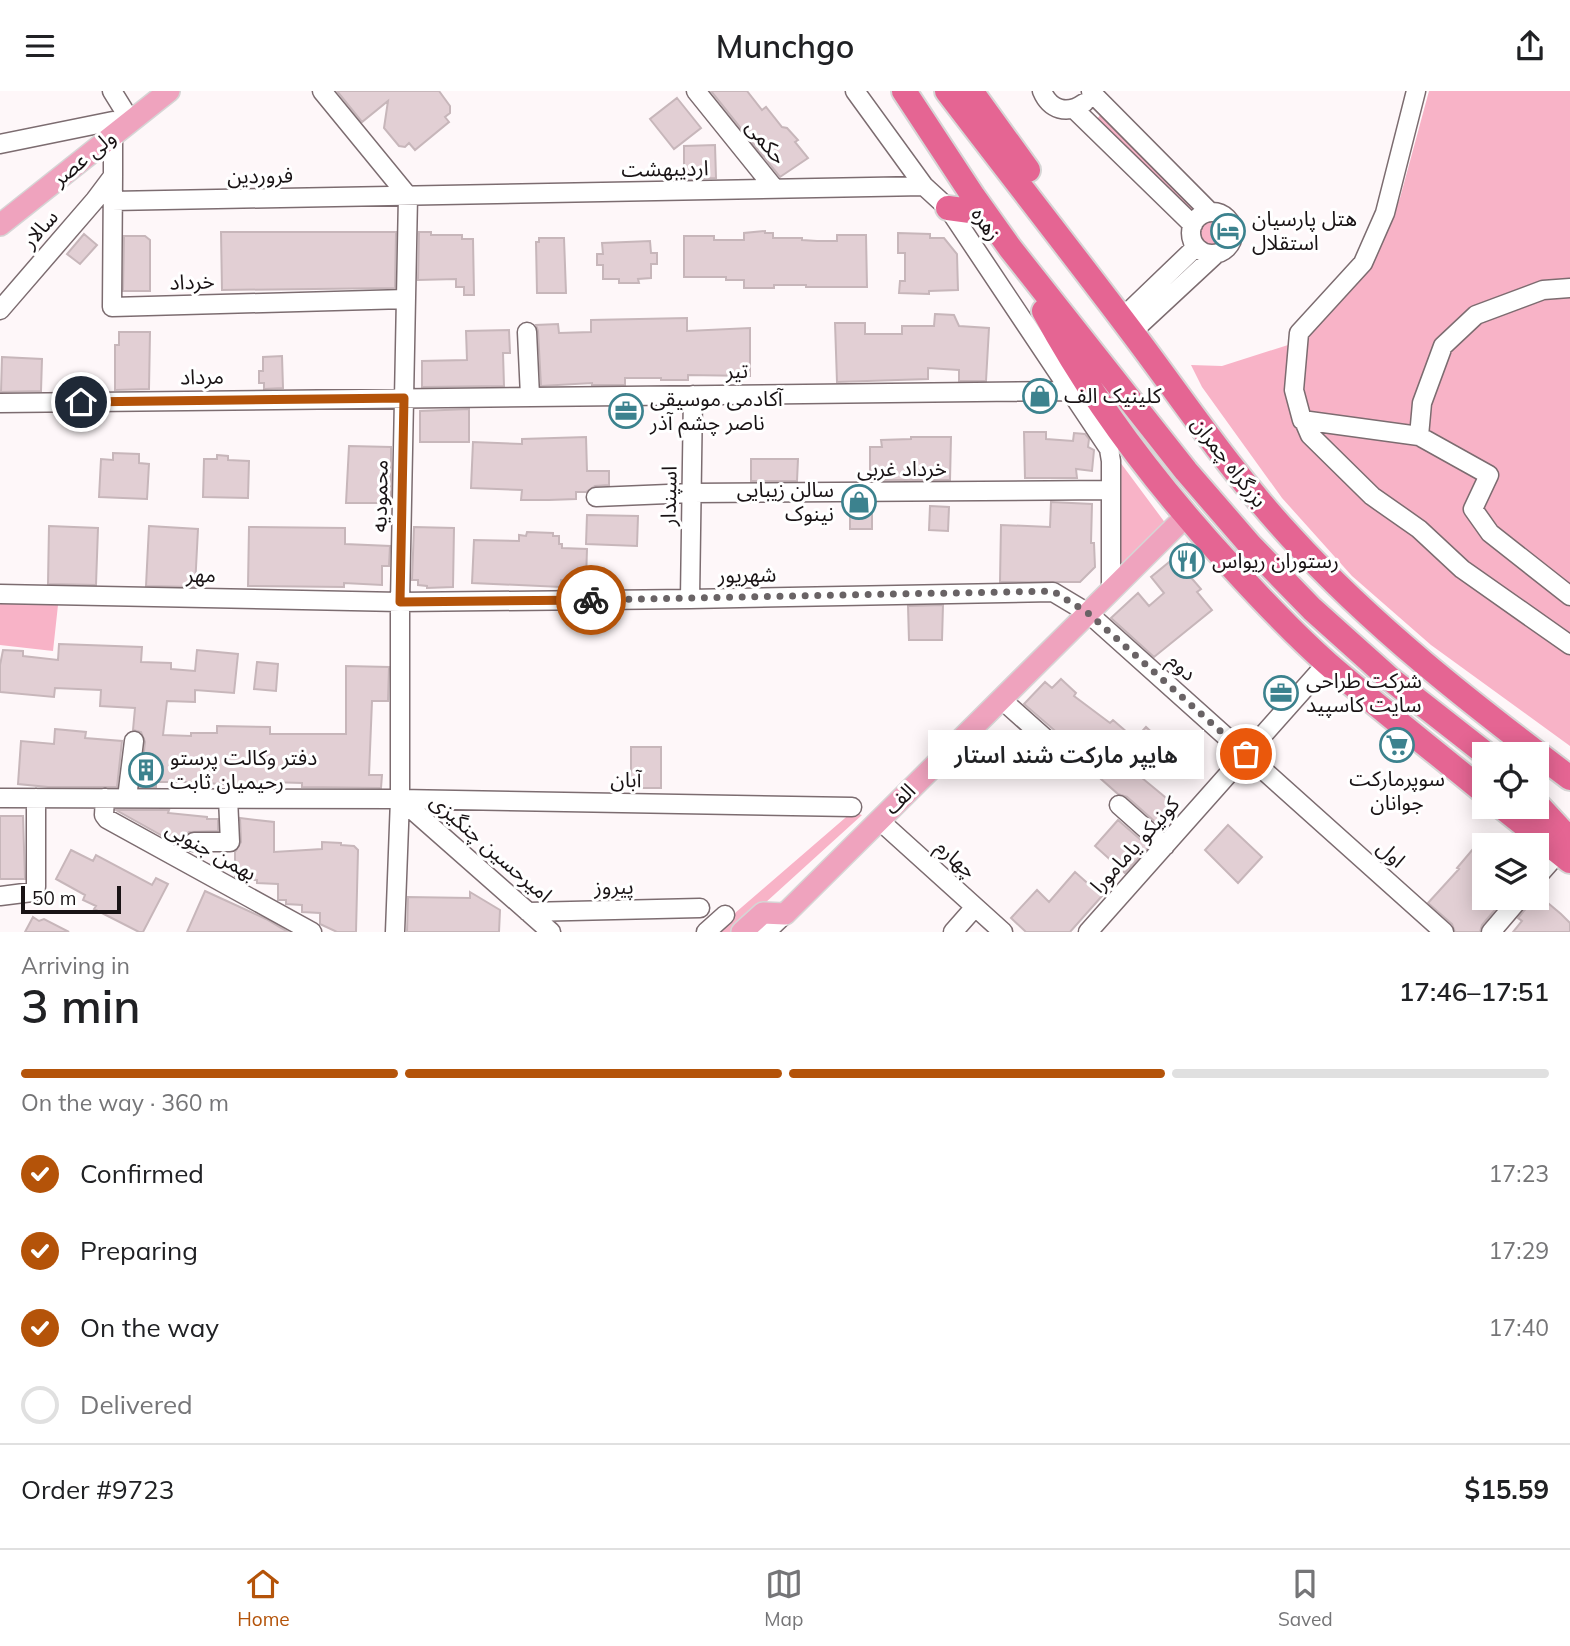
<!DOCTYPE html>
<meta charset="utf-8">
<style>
:root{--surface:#fff;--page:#f6f6f6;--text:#202124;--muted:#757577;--line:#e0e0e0;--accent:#b45309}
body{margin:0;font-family:Mulish,"Noto Sans Arabic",sans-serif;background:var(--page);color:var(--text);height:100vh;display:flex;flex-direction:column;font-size:26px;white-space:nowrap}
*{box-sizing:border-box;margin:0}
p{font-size:23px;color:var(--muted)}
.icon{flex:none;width:38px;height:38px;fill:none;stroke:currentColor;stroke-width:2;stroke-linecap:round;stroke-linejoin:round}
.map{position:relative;height:841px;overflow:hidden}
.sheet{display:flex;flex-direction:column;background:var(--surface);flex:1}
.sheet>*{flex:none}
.fabs{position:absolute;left:1472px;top:651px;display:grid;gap:14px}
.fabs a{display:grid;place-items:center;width:77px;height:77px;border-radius:0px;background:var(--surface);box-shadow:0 4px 18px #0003;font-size:35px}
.scale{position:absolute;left:21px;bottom:18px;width:100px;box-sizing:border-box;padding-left:7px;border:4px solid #191315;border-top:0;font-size:19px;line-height:24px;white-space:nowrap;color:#191315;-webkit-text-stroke:5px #fff;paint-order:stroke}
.pin{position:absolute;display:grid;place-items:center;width:60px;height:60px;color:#fff;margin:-30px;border:4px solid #fff;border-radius:50%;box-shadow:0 2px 7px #0007}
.courier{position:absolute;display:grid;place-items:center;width:70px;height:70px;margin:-35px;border:5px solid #b45309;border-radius:50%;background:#fff;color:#222;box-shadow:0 2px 9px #0007}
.bubble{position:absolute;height:49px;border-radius:0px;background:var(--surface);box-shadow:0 4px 18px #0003;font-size:23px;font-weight:600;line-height:49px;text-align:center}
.overview em{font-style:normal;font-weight:600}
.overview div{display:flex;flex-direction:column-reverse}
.overview{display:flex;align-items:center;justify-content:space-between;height:119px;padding:0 21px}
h1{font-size:46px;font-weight:600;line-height:52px}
.bar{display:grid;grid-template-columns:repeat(4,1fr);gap:10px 7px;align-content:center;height:84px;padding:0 21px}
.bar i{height:9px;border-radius:5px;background:var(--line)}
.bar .on{background:var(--accent)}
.bar p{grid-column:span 4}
.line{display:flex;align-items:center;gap:18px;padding:0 21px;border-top:2px solid var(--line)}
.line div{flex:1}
ol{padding:0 21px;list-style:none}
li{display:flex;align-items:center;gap:21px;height:77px}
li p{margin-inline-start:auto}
li .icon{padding:7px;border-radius:50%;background:var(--accent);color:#fff;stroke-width:4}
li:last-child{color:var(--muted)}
li i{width:38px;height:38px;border:4px solid var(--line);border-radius:50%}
header{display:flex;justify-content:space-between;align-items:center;height:91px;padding:0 21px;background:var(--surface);font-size:32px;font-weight:600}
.tabs{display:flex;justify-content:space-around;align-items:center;height:98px;border-top:2px solid var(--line);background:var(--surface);font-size:19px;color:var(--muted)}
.tabs a{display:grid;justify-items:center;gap:4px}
.tabs .on{color:var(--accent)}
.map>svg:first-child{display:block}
.green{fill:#f8b3c7}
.building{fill:#e2cfd4;stroke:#c7b6ba;stroke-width:2}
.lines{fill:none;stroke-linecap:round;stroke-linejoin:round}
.minor-casing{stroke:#7c6c70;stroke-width:21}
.major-casing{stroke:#d6d5d5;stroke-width:24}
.highway-casing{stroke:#d6d5d5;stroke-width:28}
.minor{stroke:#fff;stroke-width:18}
.major{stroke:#efa3be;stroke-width:21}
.highway{stroke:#e56593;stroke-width:24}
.done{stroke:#696365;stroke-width:7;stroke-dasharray:0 12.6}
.route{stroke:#b45309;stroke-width:9}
.labels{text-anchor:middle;stroke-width:6;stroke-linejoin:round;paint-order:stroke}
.street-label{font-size:21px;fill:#191315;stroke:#fff}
.poi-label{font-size:21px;fill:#191315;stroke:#fff;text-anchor:start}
</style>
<header><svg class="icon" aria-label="menu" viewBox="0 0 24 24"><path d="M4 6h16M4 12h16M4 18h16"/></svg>Munchgo<svg class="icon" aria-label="share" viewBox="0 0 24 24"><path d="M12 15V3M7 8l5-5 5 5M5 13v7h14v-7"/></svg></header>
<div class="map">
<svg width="1570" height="841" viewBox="0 0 1570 841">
<rect width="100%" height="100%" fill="#fef7f9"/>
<path class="green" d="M1429,0H1570V655L1431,554L1352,485L1282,407L1202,296L1191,274L1222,275L1307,248L1325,221L1371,172L1400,107Z
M1101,23L1191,115L1193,121L1189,123L1097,28Z
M1197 142a15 15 0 1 1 30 0a15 15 0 1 1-30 0Z
M1117,367L1166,433L1119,485Z
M0,512L58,514L53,560L0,554Z
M852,721L862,724L733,841H713Z"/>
<path class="building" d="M337,0H439L450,15V22L445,26L449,31L415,59L409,52L405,56L399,55L384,37L388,10L362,31Z
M711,0H747L762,19L766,16L782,36L787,37L798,49L795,51L808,67L780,86Z
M677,7L701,37L674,58L650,28Z
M715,54L716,87L684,88V55Z
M765,140V142H773V147H802V149L817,150H837V144H866L867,196H806V194H774V197H744V189H726V186H684V145H714V149H744V142Z
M221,141H396L395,197L222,199Z
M419,141H431V144H462V148H473L474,204H464V196H456V188L418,189Z
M898,142L930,143V147H944L957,163L958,199L929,200V203L899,202L900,190H905V162H898Z
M84,143L97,154L80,173L67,163Z
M124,145H145L150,149V200H123Z
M539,147H564L566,202H537L536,151H539Z
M650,150L651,162H657V173H651V187L638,188L639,192H619V188H603V174H597V163H603L602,152Z
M935,223L954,224L959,235L989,237L986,290H959V279L928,277V288L837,291L835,232H865V243H902V235H934Z
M687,227V240L750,237V285L688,284V289H661V287H625V294H592V292L541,295L538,240L536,234L558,233L559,242L591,241V229Z
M509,239L510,262H503L504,295L422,296V270L467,269L466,240Z
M119,241H150L149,298L115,299V254H119Z
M282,265L283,297L264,298V292H259V280H263V266Z
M2,266L42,268L41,300L1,301Z
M469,318V351H420V320Z
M1024,341H1046V348L1073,350L1074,342L1085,343L1089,348L1088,356L1094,359L1092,380L1076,378L1077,387H1025Z
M586,346L587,380H609V394L595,395L586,401H576V408L549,409H521L522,399L471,397L473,351L522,353V348Z
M911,346H951L950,389H870V356H882L881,349L911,348Z
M349,355L391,356V412H346Z
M113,362L139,363V372L149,373L147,408L99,406L101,368L113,369Z
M217,364L228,365V369L249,370L248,407L203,406L204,368H217Z
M751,368H798L797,390H751Z
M1051,411L1092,413L1091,452H1094L1095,476L1080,491H1000L1001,434L1050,436Z
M850,415H872V438H850Z
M930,415L949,416L948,440L929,439Z
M587,424L638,425L637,455L586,453Z
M49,435L98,437L96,494L48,493Z
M149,435L198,438L195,496L146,495Z
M249,436L345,437V453L390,455L389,475H382V494L344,492V496L248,495Z
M414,436L454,437L453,496L427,497V495L418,494V489H412Z
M527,441L553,442V445H559V453H562V457L587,458L586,489H561V496L472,492L474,449L519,450V444L526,445Z
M1187,452L1197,466L1195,477L1188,483L1201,498L1197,501L1212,519L1154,566L1111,527L1138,502L1149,515L1164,502L1151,486L1174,467Z
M943,514L942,549H909L908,515Z
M59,553L142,556L141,571L171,572V578L195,580L197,559L238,563L234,602L195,599V611L167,610L163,644L191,645V642H217V635L270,636V643H346V575L389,576L388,610H372L369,684H382L381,697L302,696V692L269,691V696L189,691H156V696H140L145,651L141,641L133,639L135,617L100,615L101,599L55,597L54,606L0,601V574L3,559L23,560V565L58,569Z
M257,571L278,573L276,600L254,598Z
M1061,588L1076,602L1074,605L1110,632L1113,629L1135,648L1146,636L1169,657L1142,687L1177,716L1161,736L1127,706L1118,703L1101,688L1103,685L1084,669L1083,664L1024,613L1045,591L1052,597Z
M55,638L86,641L85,647L122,650L117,696H48L18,693L21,650L54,653Z
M631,656H661V697H631Z
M116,719H169L168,722L207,726V728H218V740L189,741L183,750L186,758Z
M0,725H23L25,788H0Z
M240,727L274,731V761L322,758V751L341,752V754L354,755L358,759L356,841H337L320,833V822L302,821V814L286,813V809H278V793L257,792V789H250V785H235V761L241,751Z
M1118,729L1149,756L1125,782L1095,755Z
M1228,734L1262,766L1238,792L1205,759Z
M1484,745V807H1505L1482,834L1480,841H1455L1452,833L1428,812L1459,778L1457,777Z
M71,759L93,770L96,764L152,794L156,787L168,793L143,841H139L94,818L96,815L83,809L85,804L56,788Z
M1075,781L1102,805L1070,841H1026L1011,827L1037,799L1049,811Z
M205,800L266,828L288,841H187Z
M470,801L500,819L499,841H407L408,806L470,807Z
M1531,807H1542L1561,823L1570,832V841H1513L1522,830L1518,827L1529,814Z
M33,826L39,830L44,828L69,841H25Z"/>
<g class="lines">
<g class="minor-casing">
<path id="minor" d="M112,0L125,21
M322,0L408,105L400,511V708L395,841
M696,0L775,98
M855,0L924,95L948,117L1109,358L1111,370V499
M1042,0C1050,19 1067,24 1084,12
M1416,0L1385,122L1363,172L1299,242L1294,299L1302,329L1419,345
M1091,1L1210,121
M1074,18L1193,134
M0,53L113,30
M113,85L112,216L406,208
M112,110L924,95
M1191 142a21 21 0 1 1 42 0a21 21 0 1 1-42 0Z
M1570,197L1543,199L1476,224L1443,255L1422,312L1419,345L1489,384L1473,418L1490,442L1570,505
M0,219L95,109L113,85V44
M1121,228L1196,156
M527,241L530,305
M1132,241L1216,163
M0,312L1071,300
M1304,330L1310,344L1372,405L1419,438L1462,478L1570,554
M596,406L692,402L1111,399
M0,503L400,511L690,508L1053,501L1088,522L1444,841
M690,508L693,304
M1001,608L1073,672
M0,707L400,708L852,716
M105,707L104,724L107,728L312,841
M127,707L134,650
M400,708L551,841
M1119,714L1165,755
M879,729L1003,841
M194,751H230L228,707
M1536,787L1558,762
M0,805L32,801L36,796V707
M528,821L700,817
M706,841L725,824
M766,841L785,823
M953,841L975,816
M1088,841L1327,572
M1491,841L1520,807"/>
</g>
<g class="major-casing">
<path id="major" d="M0,134L169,0
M742,841L763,822L785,823L1185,426"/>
</g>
<g class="highway-casing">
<path id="highway" d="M904,0L973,105L1010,157L1186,380L1250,454L1312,518L1389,587L1486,663
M947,0C1008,80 1070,159 1131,240C1183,309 1231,381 1290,445C1373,536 1472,613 1570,687
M971,0L1028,79
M948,117L985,122
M1044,220C1094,313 1159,397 1231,475C1262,509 1294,543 1328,573C1379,617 1432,658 1484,701
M1536,712L1570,749
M1502,716L1570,770"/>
</g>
<use href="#minor" class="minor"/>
<use href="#major" class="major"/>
<use href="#highway" class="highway"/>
</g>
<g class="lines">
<path class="done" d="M591,509L1053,500L1088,522L1246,663"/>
<path class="route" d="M81,311L404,307L400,511L591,509"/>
</g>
<defs>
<g id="hotel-ring" transform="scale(1.75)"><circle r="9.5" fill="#fff" stroke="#3c828e" stroke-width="1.5"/><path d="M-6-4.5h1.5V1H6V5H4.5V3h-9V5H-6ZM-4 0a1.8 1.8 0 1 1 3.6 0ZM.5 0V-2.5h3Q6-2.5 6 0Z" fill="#3c828e"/></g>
<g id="shop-ring" transform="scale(1.75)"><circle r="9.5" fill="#fff" stroke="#3c828e" stroke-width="1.5"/><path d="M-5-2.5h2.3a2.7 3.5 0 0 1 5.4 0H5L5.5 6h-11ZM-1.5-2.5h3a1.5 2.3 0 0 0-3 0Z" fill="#3c828e"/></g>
<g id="office-ring" transform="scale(1.75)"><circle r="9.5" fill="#fff" stroke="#3c828e" stroke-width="1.5"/><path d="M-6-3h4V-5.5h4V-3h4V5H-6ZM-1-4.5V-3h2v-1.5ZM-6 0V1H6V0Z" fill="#3c828e"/></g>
<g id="restaurant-ring" transform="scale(1.75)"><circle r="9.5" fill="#fff" stroke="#3c828e" stroke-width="1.5"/><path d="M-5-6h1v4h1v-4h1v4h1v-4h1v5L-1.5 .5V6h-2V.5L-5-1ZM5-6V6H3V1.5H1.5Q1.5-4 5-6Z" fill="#3c828e"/></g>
<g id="supermarket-ring" transform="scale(1.75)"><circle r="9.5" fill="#fff" stroke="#3c828e" stroke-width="1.5"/><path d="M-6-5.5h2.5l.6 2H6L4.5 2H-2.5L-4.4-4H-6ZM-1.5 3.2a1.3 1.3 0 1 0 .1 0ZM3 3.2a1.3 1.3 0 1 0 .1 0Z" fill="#3c828e"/></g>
<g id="building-ring" transform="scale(1.75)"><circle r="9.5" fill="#fff" stroke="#3c828e" stroke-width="1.5"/><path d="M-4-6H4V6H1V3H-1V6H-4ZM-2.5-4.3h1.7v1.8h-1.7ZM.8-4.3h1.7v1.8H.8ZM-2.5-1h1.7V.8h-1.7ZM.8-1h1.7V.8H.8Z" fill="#3c828e"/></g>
</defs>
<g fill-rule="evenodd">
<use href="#hotel-ring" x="1228" y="140"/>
<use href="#shop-ring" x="1040" y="305"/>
<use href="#office-ring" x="626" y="320"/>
<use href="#shop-ring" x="859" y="411"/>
<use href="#restaurant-ring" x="1187" y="470"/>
<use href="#office-ring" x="1281" y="602"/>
<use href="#supermarket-ring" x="1397" y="654"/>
<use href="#building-ring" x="146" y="679"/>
</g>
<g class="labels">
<g class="street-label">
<text transform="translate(766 51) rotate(51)" y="7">حکمی</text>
<text transform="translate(84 67) rotate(-39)" y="7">ولی عصر</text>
<text transform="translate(665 78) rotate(-1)" y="7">اردیبهشت</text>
<text transform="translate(260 85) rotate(-1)" y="7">فروردین</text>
<text transform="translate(986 133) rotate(56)" y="7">زهره</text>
<text transform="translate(40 138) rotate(-49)" y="7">سالار</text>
<text transform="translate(192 191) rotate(-2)" y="7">خرداد</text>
<text transform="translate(737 280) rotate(-1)" y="7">تیر</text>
<text transform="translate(202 286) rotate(-1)" y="7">مرداد</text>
<text transform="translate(1229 371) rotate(52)" y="7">بزرگراه چمران</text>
<text x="902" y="385">خرداد غربی</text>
<text transform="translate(380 405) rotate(-89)" y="7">محمودیه</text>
<text transform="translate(669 405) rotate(-89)" y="7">اسپندار</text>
<text transform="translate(201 484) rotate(1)" y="7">مهر</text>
<text transform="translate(747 484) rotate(-1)" y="7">شهریور</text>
<text transform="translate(1182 576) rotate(42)" y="7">دوم</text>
<text transform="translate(626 689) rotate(1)" y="7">آبان</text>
<text transform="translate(900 708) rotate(-45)" y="7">الف</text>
<text transform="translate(1135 754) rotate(-48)" y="7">کونیکو یامامورا</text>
<text transform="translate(491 757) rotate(41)" y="7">امیرحسین چنگیزی</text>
<text transform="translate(211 760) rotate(29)" y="7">بهمن جنوبی</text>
<text transform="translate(1391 763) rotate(42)" y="7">اول</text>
<text transform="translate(956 768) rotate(42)" y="7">چهارم</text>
<text transform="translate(614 796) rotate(-1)" y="7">پیروز</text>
</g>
<g class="poi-label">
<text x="1252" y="135">هتل پارسیان<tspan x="1252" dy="24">استقلال</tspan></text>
<text x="1064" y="312">کلینیک الف</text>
<text x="650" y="315">آکادمی موسیقی<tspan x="650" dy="24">ناصر چشم آذر</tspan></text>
<text x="834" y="406" text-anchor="end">سالن زیبایی<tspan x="834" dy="24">نینوک</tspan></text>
<text x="1212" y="477">رستوران ریواس</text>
<text x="1306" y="597">شرکت طراحی<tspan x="1306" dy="24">سایت کاسپید</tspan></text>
<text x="170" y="674">دفتر وکالت پرستو<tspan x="170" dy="24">رحیمیان ثابت</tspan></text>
<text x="1397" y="695" text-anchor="middle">سوپرمارکت<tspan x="1397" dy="24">جوانان</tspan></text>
</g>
</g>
</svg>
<div class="fabs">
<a><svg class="icon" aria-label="locate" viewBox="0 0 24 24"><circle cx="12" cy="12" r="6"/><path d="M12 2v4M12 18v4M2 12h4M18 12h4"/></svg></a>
<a><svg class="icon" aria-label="layers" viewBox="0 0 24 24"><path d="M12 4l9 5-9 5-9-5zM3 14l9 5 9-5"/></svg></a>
</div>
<div class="scale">50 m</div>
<div class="pin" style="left:1246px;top:663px;background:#ea580c"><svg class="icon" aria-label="bag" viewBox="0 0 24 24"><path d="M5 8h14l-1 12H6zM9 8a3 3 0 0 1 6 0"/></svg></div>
<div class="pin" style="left:81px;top:311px;background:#1f2937"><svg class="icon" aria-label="home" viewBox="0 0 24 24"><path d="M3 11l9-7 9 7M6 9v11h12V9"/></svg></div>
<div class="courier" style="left:591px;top:509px"><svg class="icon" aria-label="bike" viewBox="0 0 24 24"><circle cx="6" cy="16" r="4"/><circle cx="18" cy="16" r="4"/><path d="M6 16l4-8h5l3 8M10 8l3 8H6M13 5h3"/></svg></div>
<div class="bubble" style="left:928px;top:639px;width:276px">هایپر مارکت شند استار</div>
</div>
<section class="sheet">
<div class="overview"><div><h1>3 min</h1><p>Arriving in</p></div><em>17:46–17:51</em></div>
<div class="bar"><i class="on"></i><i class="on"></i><i class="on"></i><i></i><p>On the way · 360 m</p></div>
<ol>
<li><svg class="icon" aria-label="check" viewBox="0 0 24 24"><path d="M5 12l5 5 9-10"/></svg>Confirmed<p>17:23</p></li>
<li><svg class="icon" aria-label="check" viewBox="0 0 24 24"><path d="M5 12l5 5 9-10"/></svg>Preparing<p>17:29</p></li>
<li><svg class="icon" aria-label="check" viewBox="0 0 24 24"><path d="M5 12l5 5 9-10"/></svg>On the way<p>17:40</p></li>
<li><i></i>Delivered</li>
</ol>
<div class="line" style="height:91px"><div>Order #9723</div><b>$15.59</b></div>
</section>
<nav class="tabs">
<a class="on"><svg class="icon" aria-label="home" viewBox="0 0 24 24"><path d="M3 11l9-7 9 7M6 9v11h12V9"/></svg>Home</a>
<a><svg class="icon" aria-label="map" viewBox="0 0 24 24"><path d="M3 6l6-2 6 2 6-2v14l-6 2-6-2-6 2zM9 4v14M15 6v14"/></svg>Map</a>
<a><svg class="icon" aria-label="saved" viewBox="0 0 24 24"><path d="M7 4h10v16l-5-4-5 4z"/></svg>Saved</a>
</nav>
